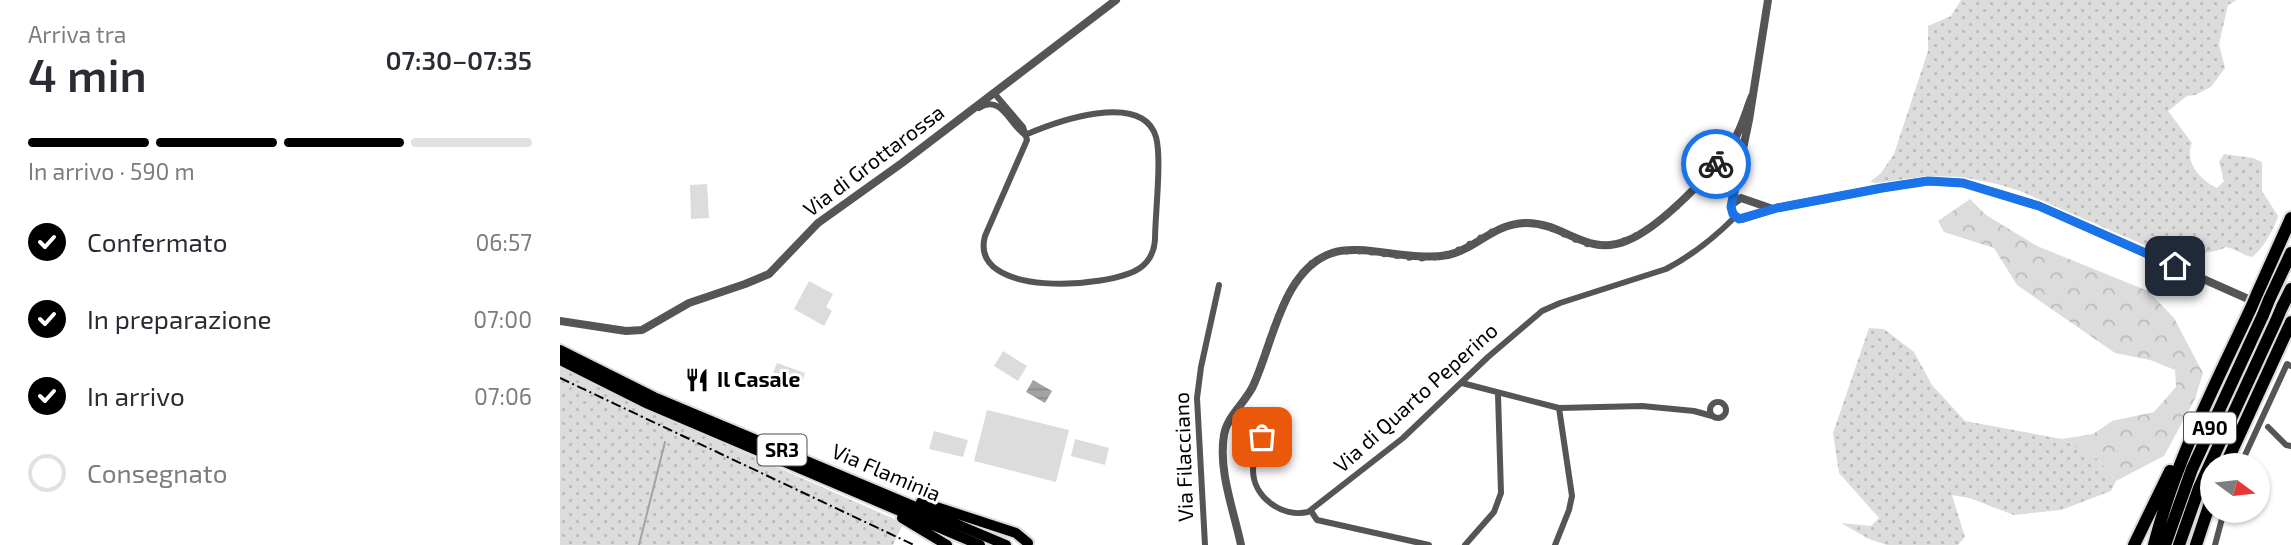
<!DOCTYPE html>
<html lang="it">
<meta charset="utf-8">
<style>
:root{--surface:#fff;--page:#f7f7f7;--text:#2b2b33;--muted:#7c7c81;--line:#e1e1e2;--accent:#000}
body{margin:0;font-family:"Exo 2",sans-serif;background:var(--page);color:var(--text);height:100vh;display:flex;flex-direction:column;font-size:26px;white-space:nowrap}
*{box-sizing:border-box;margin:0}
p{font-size:23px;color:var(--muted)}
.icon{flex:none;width:38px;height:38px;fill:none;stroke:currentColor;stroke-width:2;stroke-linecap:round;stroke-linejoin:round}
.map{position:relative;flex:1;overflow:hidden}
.details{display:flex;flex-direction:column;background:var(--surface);width:560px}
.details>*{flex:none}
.needle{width:46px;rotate:105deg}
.controls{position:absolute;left:1640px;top:453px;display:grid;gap:14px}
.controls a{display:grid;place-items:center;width:70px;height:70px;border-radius:50%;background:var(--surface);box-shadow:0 2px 5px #0004;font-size:35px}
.pin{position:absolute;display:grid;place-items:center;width:60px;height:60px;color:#fff;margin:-30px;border-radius:14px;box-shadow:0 4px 10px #0006}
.courier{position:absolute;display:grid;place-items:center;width:70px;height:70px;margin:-35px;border:5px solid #1a73e8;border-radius:50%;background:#fff;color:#222;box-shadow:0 2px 9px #0007}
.summary em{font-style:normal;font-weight:600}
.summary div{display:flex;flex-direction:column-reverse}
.summary{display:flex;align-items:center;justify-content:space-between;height:119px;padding:0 28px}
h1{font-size:46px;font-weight:600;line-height:52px}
.bar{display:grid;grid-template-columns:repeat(4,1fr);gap:10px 7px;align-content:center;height:84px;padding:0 28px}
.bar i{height:9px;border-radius:5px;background:var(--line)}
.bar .on{background:var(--accent)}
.bar p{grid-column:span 4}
ol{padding:0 28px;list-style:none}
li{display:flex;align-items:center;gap:21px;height:77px}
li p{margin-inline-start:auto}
li .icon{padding:7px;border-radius:50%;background:var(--accent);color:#fff;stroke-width:4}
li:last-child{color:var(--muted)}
li i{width:38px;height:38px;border:4px solid var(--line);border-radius:50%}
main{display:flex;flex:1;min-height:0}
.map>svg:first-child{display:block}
.grass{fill:url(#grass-dots)}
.forest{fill:url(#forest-crowns)}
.garden{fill:#dcdcdc}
.water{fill:url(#water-rules)}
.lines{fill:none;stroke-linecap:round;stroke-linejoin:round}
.stream{stroke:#a3a3a3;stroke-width:2}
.trunk-casing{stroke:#dbdbdb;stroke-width:14}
.motorway-casing{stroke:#dbdbdb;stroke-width:16}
.minor{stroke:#555;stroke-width:6}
.tertiary{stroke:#555;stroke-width:8}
.trunk{stroke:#000;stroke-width:10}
.motorway{stroke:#000;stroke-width:12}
.rail{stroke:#000;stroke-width:2;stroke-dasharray:10 3.5 2 3.5;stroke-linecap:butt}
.motorway-bridge-casing{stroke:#dbdbdb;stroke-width:16;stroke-linecap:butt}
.motorway-bridge{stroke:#000;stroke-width:12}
.done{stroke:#595959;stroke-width:7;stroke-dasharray:0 12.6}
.route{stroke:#1a73e8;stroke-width:9}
.labels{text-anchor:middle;stroke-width:6;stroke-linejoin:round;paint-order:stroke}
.shield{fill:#fff;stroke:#4c4c4c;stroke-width:2}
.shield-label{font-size:19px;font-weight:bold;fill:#000}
.street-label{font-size:21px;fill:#000;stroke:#fff}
.poi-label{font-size:21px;font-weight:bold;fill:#000;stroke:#fff;text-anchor:start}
</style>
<main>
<section class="details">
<div class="summary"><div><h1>4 min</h1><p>Arriva tra</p></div><em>07:30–07:35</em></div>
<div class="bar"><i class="on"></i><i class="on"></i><i class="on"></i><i></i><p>In arrivo · 590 m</p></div>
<ol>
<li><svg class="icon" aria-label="check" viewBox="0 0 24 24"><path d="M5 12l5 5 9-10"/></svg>Confermato<p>06:57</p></li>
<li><svg class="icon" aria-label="check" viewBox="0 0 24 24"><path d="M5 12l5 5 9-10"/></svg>In preparazione<p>07:00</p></li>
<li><svg class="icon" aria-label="check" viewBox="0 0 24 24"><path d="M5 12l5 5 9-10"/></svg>In arrivo<p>07:06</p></li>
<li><i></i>Consegnato</li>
</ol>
</section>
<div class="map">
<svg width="1731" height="545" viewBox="0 0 1731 545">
<defs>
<pattern id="grass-dots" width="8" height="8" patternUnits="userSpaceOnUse" patternTransform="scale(1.75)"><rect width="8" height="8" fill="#dcdcdc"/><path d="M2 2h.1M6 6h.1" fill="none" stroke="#bbb" stroke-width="1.8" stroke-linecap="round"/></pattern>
<pattern id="forest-crowns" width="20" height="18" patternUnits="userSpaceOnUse" patternTransform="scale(1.75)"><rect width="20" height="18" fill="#dcdcdc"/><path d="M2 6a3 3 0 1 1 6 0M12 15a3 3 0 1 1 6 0" fill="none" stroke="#bbb"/></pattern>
<pattern id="water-rules" width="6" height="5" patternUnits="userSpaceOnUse" patternTransform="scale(1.75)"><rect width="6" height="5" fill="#a3a3a3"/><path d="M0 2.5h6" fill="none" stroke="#8b8b8b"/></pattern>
</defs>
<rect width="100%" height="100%" fill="#fff"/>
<path class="grass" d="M1401,0H1677L1668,5L1659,44L1665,68L1651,87L1635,95L1627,96L1608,111L1632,143C1624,162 1640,180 1657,188L1664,181L1659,162L1664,154L1693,158L1702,162V191L1718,216C1715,228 1702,250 1692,257C1682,255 1676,249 1666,247C1655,254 1618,256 1605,254L1460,191L1437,184L1402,177L1366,176L1317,183L1310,182L1321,173L1334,154L1368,51V26L1391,16Z
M1309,328L1324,329L1354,352L1372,385L1405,421L1502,439L1538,459L1556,481L1551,491L1501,510L1454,515L1409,498L1392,495L1405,537L1398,545H1327L1309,539L1281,523L1311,526L1319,518L1279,473L1273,433Z
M0,364L88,410L332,518L343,524L333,545H0Z"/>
<path class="forest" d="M1410,199L1426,215L1477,246L1588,291L1614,318L1643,373L1635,399L1604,456L1556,481L1538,459L1502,439L1533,434L1552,421L1594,412L1616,387L1615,370L1590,360L1555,353L1457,285L1434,248L1384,232L1378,221Z"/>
<path class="garden" d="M147,184L149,218L131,219L130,185Z
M249,281L273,294L266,307L272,311L264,326L234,309Z
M443,351L467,366L458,381L434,366Z
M217,363L245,373L240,388L211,378Z
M427,410L509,430L496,482L414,461Z
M374,431L408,440L403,457L369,449Z
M515,439L549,448L545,465L511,456Z"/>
<path class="water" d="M473,380L492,391L485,403L466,392Z"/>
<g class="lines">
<path class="stream" d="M79,545L105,442"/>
<g class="trunk-casing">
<path id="trunk" d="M0,350L94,397L446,545
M0,360L88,404L420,545
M361,502L456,533L468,543
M342,518L387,545"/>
</g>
<g class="motorway-casing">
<path id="motorway" d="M1697,294L1731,218
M1709,300L1731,253
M1722,307L1731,289
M1665,466L1731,322
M1574,545L1610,471
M1594,545C1615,462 1655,385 1691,308
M1605,545L1632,469L1703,315
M1619,545L1639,488L1716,321
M1636,545L1652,497"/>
</g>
<path class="minor" d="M434,93L463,127L467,140L425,236C408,298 549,289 580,268C590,261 594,252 595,240C595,215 602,159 596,137C582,90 495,122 465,135
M419,108C441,94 449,123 464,134
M902,383L999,408L1082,406L1134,411L1152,416
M1150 410a8 8 0 1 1 16 0a8 8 0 1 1-16 0Z
M679,406L702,432C701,445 693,457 693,470C693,497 722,518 748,512L843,438L928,357L982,311L1000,303L1106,269C1133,255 1154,238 1175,217
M1708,427L1726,445L1731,446
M1680,466L1727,364L1731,366
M751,511L757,520L869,545
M645,545L637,398L641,367L659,285
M905,545L934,512L941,493L938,394
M995,545L1009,510L1012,496L999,408
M1655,545L1664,511"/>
<path class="tertiary" d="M1208,0L1189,120L1171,207L1174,216L1182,219L1217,208L1322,188L1368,181L1403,183L1479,206L1695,302
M1172,204L1181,198L1210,208
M0,321L66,331L82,330L129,303L185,284L209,274L258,223L342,163L556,0
M681,545C674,511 658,471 664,435C667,416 685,403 693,386C713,344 722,270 772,253C802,243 850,262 888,255C916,249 933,224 965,223C1004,222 1026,257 1066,241C1099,229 1156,170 1174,140C1182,127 1186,111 1192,96"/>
<use href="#trunk" class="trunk"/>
<use href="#motorway" class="motorway"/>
<path class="rail" d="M0,378L354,545"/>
<g class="motorway-bridge-casing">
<path id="motorway-bridge" d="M1691,308L1697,294
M1703,315L1709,300
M1716,321L1722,307"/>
</g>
<use href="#motorway-bridge" class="motorway-bridge"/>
</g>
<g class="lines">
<path class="done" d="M702,437L701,429L679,406C683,400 688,395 692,389C697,380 699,369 703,359C713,330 727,285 750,265C782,238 826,258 864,258C906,257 921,229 957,224C983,220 1000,233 1022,242C1071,261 1128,197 1156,164"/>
<path class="route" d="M1156,164L1170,157H1181L1171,207L1173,214L1179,219L1217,208L1322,188L1368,181L1403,183L1479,206L1615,266"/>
</g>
<defs>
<g id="restaurant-bare" transform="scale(1.89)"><path d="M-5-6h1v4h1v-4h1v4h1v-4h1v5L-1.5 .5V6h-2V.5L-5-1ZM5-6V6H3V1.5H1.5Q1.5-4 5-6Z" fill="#000" stroke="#fff" stroke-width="2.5" paint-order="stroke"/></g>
</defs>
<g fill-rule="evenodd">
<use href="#restaurant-bare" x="137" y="380"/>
</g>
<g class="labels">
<g class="shield">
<rect x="1624" y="412.5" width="52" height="31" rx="5"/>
<rect x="197.5" y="434.5" width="49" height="31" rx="5"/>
</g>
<g class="shield-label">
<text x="1650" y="435">A90</text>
<text x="222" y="457">SR3</text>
</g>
<g class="street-label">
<text transform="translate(314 161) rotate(-37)" y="7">Via di Grottarossa</text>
<text transform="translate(856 398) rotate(-42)" y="7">Via di Quarto Peperino</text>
<text transform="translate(624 457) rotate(-92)" y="7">Via Filacciano</text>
<text transform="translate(326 473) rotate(23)" y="7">Via Flaminia</text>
</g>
<g class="poi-label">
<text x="157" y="387">Il Casale</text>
</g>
</g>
</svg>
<div class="controls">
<a><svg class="needle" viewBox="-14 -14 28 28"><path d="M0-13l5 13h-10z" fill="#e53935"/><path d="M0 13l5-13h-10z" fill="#7c7c81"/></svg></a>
</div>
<div class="pin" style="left:702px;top:437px;background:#ea580c"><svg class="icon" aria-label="bag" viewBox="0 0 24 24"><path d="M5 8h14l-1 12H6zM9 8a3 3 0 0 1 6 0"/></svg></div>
<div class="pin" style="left:1615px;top:266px;background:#1f2937"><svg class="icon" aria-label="home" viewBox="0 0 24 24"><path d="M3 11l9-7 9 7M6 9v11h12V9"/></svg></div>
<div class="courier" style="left:1156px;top:164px"><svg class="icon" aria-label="bike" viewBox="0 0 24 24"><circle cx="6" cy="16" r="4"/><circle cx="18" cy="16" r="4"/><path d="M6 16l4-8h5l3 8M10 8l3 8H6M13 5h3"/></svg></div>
</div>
</main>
